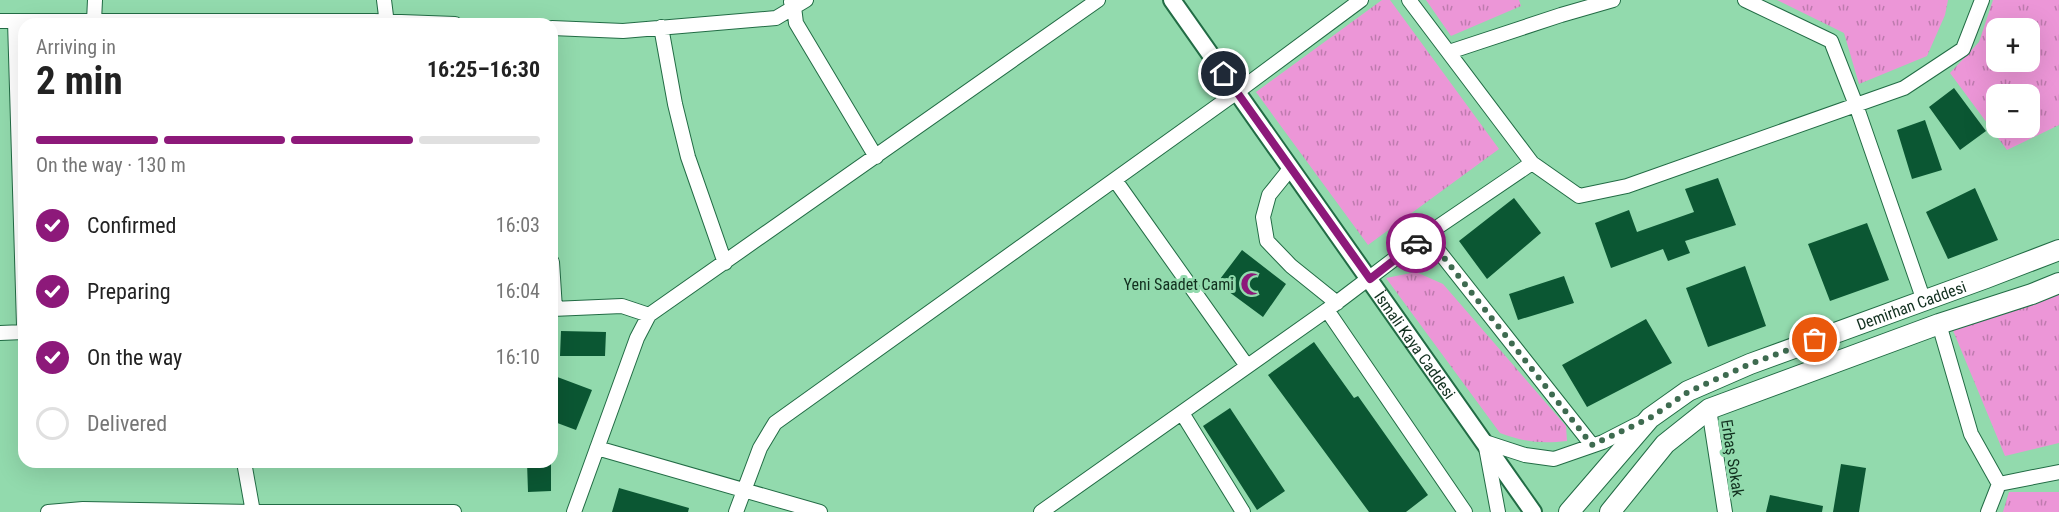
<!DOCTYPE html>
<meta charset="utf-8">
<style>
:root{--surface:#fff;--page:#f6f6f6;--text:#222;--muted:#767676;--line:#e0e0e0;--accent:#8d197a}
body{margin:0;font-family:"Roboto Condensed",sans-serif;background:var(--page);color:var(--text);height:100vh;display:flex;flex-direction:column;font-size:22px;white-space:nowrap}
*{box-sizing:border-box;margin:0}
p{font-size:20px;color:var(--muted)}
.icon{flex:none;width:33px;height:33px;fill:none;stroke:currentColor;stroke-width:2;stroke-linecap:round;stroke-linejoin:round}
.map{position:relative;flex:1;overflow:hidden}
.sheet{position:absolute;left:18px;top:18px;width:540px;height:450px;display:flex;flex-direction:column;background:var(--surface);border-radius:18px;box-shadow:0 6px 24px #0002}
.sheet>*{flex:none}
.fabs{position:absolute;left:1986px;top:18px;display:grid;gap:12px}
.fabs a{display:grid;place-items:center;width:54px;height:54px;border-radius:12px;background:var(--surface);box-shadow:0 6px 24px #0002;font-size:30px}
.pin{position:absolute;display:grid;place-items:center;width:51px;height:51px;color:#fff;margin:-26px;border:3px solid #fff;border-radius:50%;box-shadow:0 2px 6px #0007}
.courier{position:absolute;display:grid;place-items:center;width:60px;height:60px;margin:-30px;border:4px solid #8d197a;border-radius:50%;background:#fff;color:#222;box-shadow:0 2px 8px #0007}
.head em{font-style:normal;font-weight:700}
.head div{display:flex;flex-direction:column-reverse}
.head{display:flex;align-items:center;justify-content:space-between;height:102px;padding:0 18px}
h1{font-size:39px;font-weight:700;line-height:45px}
.bar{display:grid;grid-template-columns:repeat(4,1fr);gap:9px 6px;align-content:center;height:72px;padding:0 18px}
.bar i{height:8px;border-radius:4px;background:var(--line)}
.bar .active{background:var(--accent)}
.bar p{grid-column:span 4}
ol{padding:0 18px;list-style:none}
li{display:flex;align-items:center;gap:18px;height:66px}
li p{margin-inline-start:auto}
li .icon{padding:6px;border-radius:50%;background:var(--accent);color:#fff;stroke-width:4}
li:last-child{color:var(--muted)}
li i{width:33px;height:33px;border:3px solid var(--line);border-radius:50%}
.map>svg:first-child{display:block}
.grass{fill:url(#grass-tufts);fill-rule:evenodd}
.building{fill:#0b5733}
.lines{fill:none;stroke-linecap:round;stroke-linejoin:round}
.minor-casing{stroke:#226c45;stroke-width:16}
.tertiary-casing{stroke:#226c45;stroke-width:20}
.secondary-casing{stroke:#226c45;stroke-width:22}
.minor{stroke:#fff;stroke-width:14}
.tertiary{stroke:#fff;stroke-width:16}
.secondary{stroke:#fff;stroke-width:20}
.done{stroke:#3e6b50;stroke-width:6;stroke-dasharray:0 10.8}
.route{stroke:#8d197a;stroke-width:8}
.labels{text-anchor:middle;stroke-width:6;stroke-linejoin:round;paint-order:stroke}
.poi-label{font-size:16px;fill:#112f1e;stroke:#92daad;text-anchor:end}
.street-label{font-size:16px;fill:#112f1e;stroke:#92daad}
</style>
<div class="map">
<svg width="2059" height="512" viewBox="0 0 2059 512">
<defs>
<pattern id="grass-tufts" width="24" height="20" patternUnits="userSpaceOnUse" patternTransform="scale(1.5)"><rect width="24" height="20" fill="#ec96d7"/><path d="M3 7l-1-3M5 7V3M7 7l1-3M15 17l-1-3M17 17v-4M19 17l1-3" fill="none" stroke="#be7bae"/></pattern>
</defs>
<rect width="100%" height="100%" fill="#92daad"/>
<path class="grass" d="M1382,0H1390L1499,149L1368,245L1256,92Z
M1426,0H1519L1521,6L1451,36Z
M1777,0H1948L1945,15L1927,56L1859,84L1844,33Z
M1993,0H2059V125L2007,150L1950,73L1979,42ZM1996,28H2030V62H1996ZM1996,94H2030V128H1996Z
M1416,272L1443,284L1566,426L1567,441C1540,444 1525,442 1500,433L1386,278Z
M2059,293V443L2005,456L1952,328Z
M2009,492H2059V512H2003Z"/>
<path class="building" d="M1954,88L1986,131L1960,150L1929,107Z
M1925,120L1942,170L1912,179L1897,130Z
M1718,178L1736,225L1685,241L1690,253L1668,261L1663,249L1611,268L1595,223L1629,210L1637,232L1694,212L1685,189Z
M1975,188L1998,240L1948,259L1926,212Z
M1514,198L1541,233L1487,279L1459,241Z
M1867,223L1889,280L1830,301L1808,244Z
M1242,250L1286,284L1263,317L1217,283Z
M1745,266L1766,326L1708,347L1686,288Z
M1564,276L1574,303L1518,320L1509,294Z
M1646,319L1672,363L1587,407L1562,365Z
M561,331L606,332L605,356H560Z
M1314,342L1354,398L1358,396L1428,495L1406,512H1369L1268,375Z
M552,375L592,390L576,430L552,421Z
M1230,408L1285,491L1257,510L1203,426Z
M527,462H551V491L528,492Z
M1841,464L1866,468L1859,512H1833Z
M619,488L689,508L688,512H612Z
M1770,495L1823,506L1822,512H1766Z"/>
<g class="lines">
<g class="minor-casing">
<path id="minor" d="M384,0L387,24
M1745,0L1831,41L1856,105L1924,301
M791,2L794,7L796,23L876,157
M0,21H374L455,24
M15,21L24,325
M94,21L95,0
M661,27L675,104L688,157L725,263
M552,28L623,31L776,18L806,0
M1449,52L1561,15L1613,0
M1532,163L1579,196L1627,186L1904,88L1963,49L1982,0
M1290,169L1269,195L1263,217L1267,241L1291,266L1337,303
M1115,180L1247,366
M1426,235L1592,445
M552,262L555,309
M552,309L622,306L649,315
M1327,310L1465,512
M1939,324L1971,434L1999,484L2059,472
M0,333L24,332
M1709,409L1725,512
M1182,413L1243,512
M597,448L820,512
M244,462L253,512
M48,512L83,509L253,512
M254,512H454
M574,512L637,338L649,315L1098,0
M736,512L760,448L775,423L1237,92L1361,0
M1041,512L1327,310L1426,235L1532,163L1409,0
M1498,512L1485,442L1525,455L1554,459L1603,442L1642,422
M1988,512L1999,484"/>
</g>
<g class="tertiary-casing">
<g id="tertiary">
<path id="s1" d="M1172,0L1533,512"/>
</g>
</g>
<g class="secondary-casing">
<g id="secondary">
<path id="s2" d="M1569,512L1650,418L1688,391L1750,364L1986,278L2059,250"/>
<path d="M1610,512L1665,444L1709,409L1939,324L2032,294L2059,283"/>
</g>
</g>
<use href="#minor" class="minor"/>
<use href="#tertiary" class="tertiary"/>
<use href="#secondary" class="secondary"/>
</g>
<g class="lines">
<path class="done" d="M1416,243L1426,235L1592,445L1650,418L1688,392L1750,364L1815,340"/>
<path class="route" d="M1224,74L1370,279L1416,243"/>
</g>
<defs>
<g id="mosque-bare" transform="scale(1.8)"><path d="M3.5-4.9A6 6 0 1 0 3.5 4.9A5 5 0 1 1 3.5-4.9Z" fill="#8d197a" stroke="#92daad" stroke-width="2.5" paint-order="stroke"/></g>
</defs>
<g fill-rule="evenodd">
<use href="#mosque-bare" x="1252" y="284"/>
</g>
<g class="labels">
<g class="poi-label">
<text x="1234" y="290">Yeni Saadet Cami</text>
</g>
<g class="street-label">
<text dy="6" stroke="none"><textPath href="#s2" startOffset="410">Demirhan Caddesi</textPath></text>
<text dy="6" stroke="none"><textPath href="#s1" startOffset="422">İsmali Kaya Caddesi</textPath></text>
<text transform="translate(1733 458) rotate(81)" y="6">Erbaş Sokak</text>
</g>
</g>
</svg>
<div class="fabs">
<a>+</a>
<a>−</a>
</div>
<div class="pin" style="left:1815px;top:340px;background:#ea580c"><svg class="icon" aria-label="bag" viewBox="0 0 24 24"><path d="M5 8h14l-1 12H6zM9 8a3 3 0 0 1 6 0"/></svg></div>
<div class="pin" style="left:1224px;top:74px;background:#1f2937"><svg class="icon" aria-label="home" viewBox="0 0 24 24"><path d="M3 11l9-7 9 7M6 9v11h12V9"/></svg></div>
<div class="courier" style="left:1416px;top:243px"><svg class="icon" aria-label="car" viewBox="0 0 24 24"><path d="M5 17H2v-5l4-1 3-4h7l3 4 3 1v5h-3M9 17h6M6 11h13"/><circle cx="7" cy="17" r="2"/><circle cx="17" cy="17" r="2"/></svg></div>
<section class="sheet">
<div class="head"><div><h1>2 min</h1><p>Arriving in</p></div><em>16:25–16:30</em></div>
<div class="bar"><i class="active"></i><i class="active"></i><i class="active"></i><i></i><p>On the way · 130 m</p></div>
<ol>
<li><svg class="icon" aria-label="check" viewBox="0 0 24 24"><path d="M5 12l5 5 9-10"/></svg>Confirmed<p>16:03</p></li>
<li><svg class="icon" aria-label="check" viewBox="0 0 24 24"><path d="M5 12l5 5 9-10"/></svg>Preparing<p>16:04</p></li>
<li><svg class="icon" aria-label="check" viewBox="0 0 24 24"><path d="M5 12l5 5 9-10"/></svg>On the way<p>16:10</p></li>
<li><i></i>Delivered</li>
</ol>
</section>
</div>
